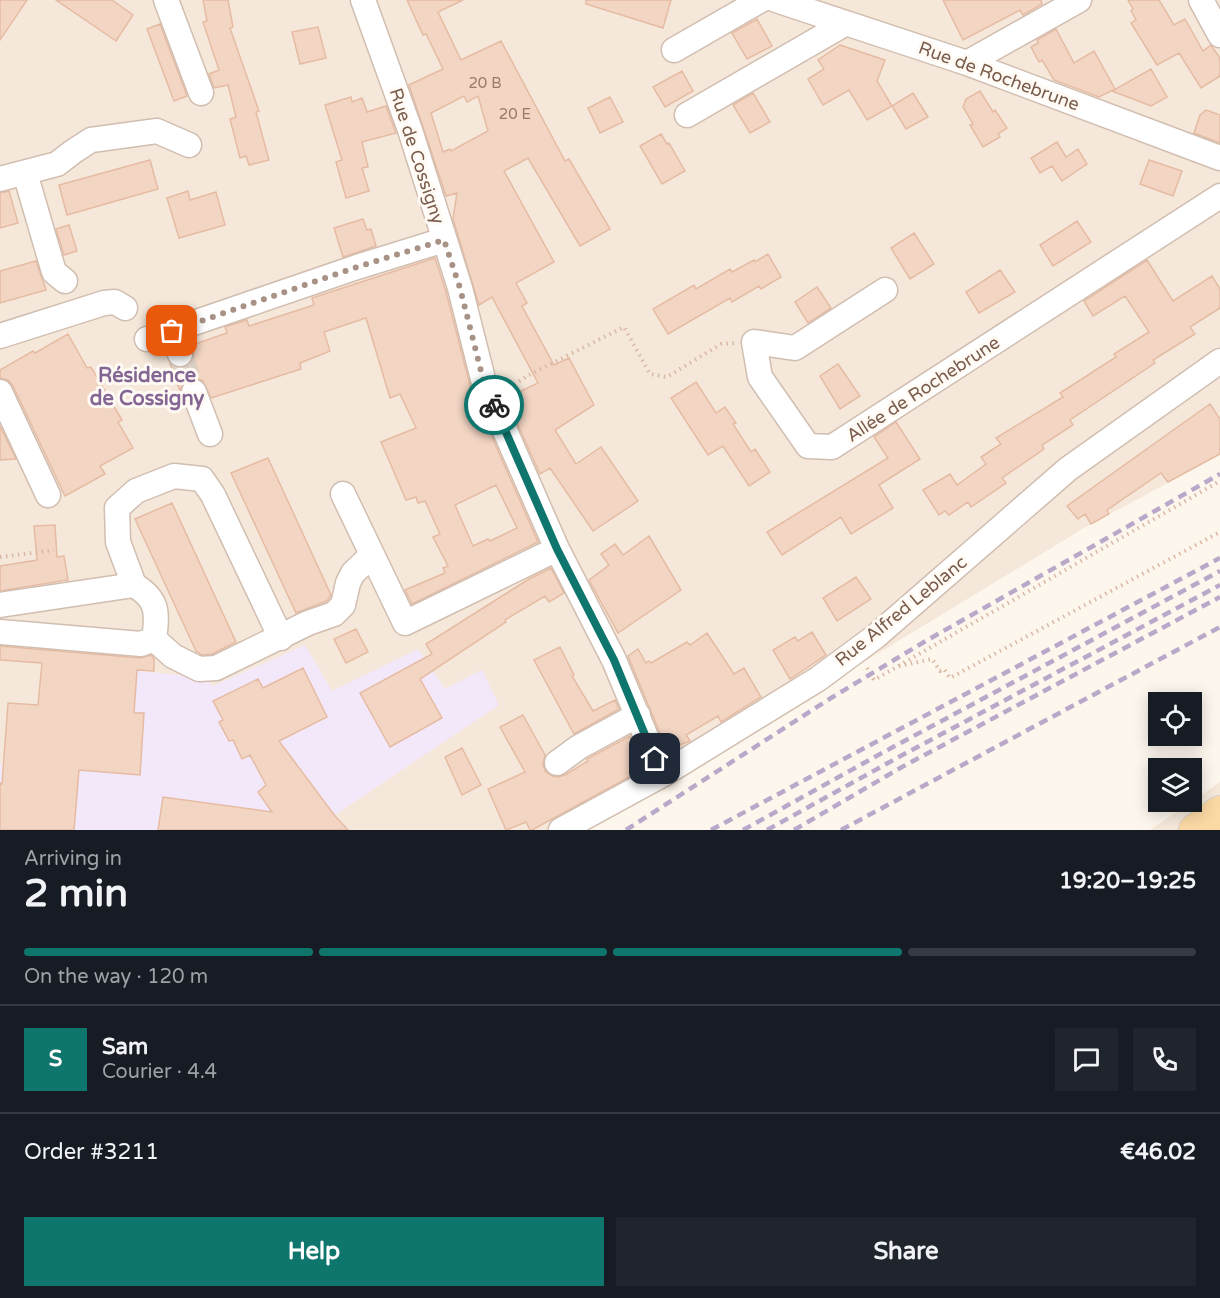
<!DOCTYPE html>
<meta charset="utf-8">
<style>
:root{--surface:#171b24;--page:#20242c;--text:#f1f3f6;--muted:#9ea1a6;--line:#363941;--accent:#0f766e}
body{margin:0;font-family:"Varela Round",sans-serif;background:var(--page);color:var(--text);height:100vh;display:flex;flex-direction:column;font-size:22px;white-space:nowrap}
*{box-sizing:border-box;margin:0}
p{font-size:20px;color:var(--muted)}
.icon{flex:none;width:33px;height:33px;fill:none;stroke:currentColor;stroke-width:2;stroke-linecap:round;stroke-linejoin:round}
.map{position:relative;height:830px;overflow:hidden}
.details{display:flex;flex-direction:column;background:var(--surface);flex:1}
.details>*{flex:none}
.tools{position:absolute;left:1148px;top:692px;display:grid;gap:12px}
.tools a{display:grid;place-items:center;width:54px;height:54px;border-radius:0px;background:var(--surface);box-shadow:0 3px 15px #0003;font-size:30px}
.pin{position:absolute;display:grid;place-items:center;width:51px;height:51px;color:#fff;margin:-26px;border-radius:12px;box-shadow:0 3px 9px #0006}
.courier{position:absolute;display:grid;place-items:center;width:60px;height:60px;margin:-30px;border:4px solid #0f766e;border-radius:50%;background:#fff;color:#222;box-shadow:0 2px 8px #0007}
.headline em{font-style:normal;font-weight:700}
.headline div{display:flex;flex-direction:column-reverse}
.headline{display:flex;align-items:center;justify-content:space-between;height:102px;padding:0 24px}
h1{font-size:39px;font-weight:700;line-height:45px}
.bar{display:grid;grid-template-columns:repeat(4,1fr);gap:9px 6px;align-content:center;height:72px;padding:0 24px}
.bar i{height:8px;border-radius:4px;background:var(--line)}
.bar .selected{background:var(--accent)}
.bar p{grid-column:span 4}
.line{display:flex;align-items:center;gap:15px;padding:0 24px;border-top:2px solid var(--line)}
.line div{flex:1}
.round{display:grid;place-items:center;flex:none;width:63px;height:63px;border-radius:0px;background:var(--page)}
.action{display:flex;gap:12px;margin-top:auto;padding:12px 24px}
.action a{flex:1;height:69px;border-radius:0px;background:var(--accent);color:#fff;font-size:24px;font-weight:700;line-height:69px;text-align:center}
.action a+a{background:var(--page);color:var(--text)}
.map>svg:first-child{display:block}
.residential{fill:#f5e8da}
.education{fill:#f3e8fa}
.building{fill:#f3d5c3;stroke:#e6bba3;stroke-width:1.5;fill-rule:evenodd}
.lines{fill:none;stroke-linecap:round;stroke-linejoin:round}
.minor-tunnel{stroke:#dcd0c4;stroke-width:24;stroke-dasharray:24 12;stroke-linecap:butt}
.minor-casing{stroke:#d1beb0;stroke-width:27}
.major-casing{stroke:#dad1cd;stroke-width:34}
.path{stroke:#d9b8a5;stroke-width:4;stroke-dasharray:1.5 4.5;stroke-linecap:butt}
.minor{stroke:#fff;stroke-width:24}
.major{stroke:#fbd9a5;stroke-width:32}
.rail{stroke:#b9a8c9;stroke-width:4.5;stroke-dasharray:9 6;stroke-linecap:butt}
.done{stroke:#a89285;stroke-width:6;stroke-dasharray:0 10.8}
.route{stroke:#0f766e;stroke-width:8}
.labels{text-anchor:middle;stroke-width:6;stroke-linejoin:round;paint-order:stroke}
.number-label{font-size:15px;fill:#987a6a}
.street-label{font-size:18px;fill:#7a5c4d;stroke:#fffaf3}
.neighbourhood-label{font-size:20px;font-weight:bold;fill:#846695;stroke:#fffaf3}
</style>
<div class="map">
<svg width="1220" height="830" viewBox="0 0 1220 830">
<rect width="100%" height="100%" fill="#fdf6ec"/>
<path class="residential" d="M0,0H1220V455L1084,528L660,786L581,830H0Z
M1220,782V830H1150Z"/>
<path class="education" d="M305,645L332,691L418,649L445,689L482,670L499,705L335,815L348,830H0V764L114,773L38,705L40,682L51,663L203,677L213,686Z"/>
<path class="building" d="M0,0H27L0,40Z
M56,0H112L133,15L116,41Z
M203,0H228L233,27L230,28L259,111L256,112L269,160L249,165L246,156L240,158L230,119L236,117L228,85L214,88L209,74L219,70L203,22L207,21Z
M407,0H463L438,12L461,60L501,41L565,161L569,159L610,229L580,246L528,158L504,171L554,262L516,283L527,303L522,306L554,365L569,358L594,405L555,430L576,464L601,447L638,501L593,531L550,468L540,474L506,398L538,383L492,297L479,305L453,219L457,193L446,196L409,85L443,69L426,34L423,35ZM464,96L467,102L478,96L488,131L451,151L450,149L443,152L431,113Z
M586,0H671L663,28L586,4Z
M943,0H1041L1042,4L1023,15L1020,10L963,40Z
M1128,0H1159L1174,25L1185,19L1203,51L1211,45L1220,58V76L1201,88L1179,53L1157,65L1131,23L1136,20L1131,11L1133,9Z
M757,19L772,46L747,59L732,33Z
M160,24L187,96L174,101L147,29Z
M318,27L326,58L300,64L292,32Z
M1056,29L1074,63L1094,51L1115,89L1099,97L1054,80L1042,60L1039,62L1031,47L1038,43L1037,40Z
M840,45L885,60L877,81L892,106L867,120L849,90L823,105L808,79L824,69L818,60Z
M1151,69L1167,97L1151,106L1112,91Z
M682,71L693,91L665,107L653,87Z
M980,91L993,112L995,110L1007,128L998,134L1000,137L983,147L970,125L973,124L963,107L966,99Z
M753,93L770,122L750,133L733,105Z
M913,93L928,117L906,129L892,106Z
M351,97L352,102L362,98L367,112L386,106L396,133L362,142L368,167L362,168L369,191L346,198L336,162L342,160L325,105Z
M610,97L623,122L600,133L588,108Z
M1206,110L1220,115V143L1194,133L1200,115Z
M661,134L667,144L669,143L685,171L662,184L640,146Z
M1057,142L1066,157L1078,149L1087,164L1062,181L1052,166L1040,173L1031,158Z
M150,160L158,189L67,215L59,185Z
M1149,160L1182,171L1173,196L1140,184Z
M9,191L18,223L0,228V193Z
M188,191L190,200L216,192L225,225L179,238L167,198Z
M363,219L367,230L371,229L376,246L343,257L334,228Z
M1077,221L1091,242L1053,266L1040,245Z
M69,225L77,251L64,255L56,229Z
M914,233L934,264L910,279L891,248Z
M768,254L781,277L761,289L759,286L732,302L730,298L668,334L653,309L694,285L696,289L730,269L732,272L754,260L755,262Z
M435,258L446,292L471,389L538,542L412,604L405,590L445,573L443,568L448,566L433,537L440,534L425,501L418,503L416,497L406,500L381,442L416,428L400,394L390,398L366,318L324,332L330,351L300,363L301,369L211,398L203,381L197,378L189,379L183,383L180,391L170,364L177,368L185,367L190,364L194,357L192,345L227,333L225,327L247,320L249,326L314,305L312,298ZM496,485L517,528L490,541L488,539L473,546L455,505Z
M1147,260L1173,301L1212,276L1220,289V308L1190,327L1195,334L1153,360L1155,363L1070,420L1073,425L1042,445L1044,449L1002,478L1006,483L971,507L968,502L949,515L945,511L939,515L923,490L950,474L957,485L986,464L981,457L1001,444L996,438L1063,397L1060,393L1116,357L1114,354L1149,332L1125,296L1093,316L1084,301Z
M36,261L46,290L0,303V271Z
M1000,270L1015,292L979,313L966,292Z
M817,287L831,308L808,323L795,302Z
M68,334L87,368L91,367L122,420L118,422L133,448L100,466L105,474L65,496L13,386L8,380L0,378V370L33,351L35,353Z
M838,364L860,396L840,409L820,376Z
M696,382L716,413L725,407L736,423L733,424L751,452L755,449L770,472L749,486L723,446L708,455L671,398Z
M1210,404L1220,419V454L1168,482L1161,473L1107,510L1109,514L1091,524L1085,514L1078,519L1067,506Z
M896,422L920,459L879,485L893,508L851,534L841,517L782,555L767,532L888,458L874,437Z
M0,426L16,459L0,460Z
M268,458L331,595L327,601L296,613L231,473Z
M172,503L236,642L212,654L202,655L196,651L135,519Z
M55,525L57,557L64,556L68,580L0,591V566L37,560L34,526Z
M649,536L681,590L618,633L589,580L609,565L601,554L615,544L623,555Z
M551,568L564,593L549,602L545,596L505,620L506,622L420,679L442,718L390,747L360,693L432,654L426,644L529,579Z
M856,577L871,599L837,621L823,598Z
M356,629L368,652L346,663L334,639Z
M812,632L826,655L790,679L773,650L795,637L798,641Z
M707,633L734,674L744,668L761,697L721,722L718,716L686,735L690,741L667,750L628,656L638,649L646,663L649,661L651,663L687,642L690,645Z
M0,646L140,658L151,655L154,659V671L137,670L134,713H144L140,775L79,770L74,830H0V783L2,784L8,703L38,705L42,663L0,660Z
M560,647L574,675L572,676L593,711L615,700L619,709L574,734L534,660Z
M303,668L327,717L279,741L335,816L348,830H158L163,797L272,812L258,792L266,785L250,755L242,759L233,740L229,741L219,722L223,720L213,701L258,679L263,688Z
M523,715L545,755L543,764L545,771L552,776L558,777L565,775L588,761L587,759L630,736L644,769L532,830H530L526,822L506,830L488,789L525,772L500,727Z
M462,748L481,785L462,795L445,757Z"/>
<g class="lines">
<path class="minor-tunnel" d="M180,354L194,392"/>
<g class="minor-casing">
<path id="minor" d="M166,0L201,93
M363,0L410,130L460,288L484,383L557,549L614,660L662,775
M776,0L967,63L1220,158
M1201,0L1220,35
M674,50L761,0
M967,63L1079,0
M687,115L846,23
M25,173L54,272L65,281
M0,179L57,164L74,151L91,140L157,131L189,145
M885,290L795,348L754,342L760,377L808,446L832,447L1220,196
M172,331L180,354
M0,336L104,303L115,302L125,308
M147,339L357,267L444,240
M0,392L48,495
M194,392L210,434
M343,494L405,623L557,549
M134,585L118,542L117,508L136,491L174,476L202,479L213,495L281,638
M0,605L134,585C158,599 158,613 154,639L141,644L0,632
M154,639L173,656L199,669L216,668L308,623L334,614L343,605L348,583L353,573L372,555
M557,763L579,747L638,715
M561,830L662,775L818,679L876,636L1068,469L1220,361"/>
</g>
<g class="major-casing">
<path id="major" d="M1195,830L1220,812"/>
</g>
<path class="path" d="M509,388L527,376L624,327L650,374L667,377L721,344L735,343
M0,557L54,550
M899,666L932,659L940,671L944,669L950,678L1220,532
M867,668L874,680L1220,481"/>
<use href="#minor" class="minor"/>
<use href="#major" class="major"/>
<path class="rail" d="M626,830L831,698L924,642L1220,474
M711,830L1220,558
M743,830L882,753L1220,571
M767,830L897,758L1220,585
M794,830L902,767L1220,597
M841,830L1220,627"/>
</g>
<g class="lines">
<path class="done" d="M172,331L357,267L444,240L460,288L484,383L494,405"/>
<path class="route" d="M494,405L557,549L614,660L655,759"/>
</g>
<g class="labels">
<g class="number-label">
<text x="485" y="88">20 B</text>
<text x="515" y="119">20 E</text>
</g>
<g class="street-label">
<text transform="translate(999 76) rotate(20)" y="6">Rue de Rochebrune</text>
<text transform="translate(417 156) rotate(72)" y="6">Rue de Cossigny</text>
<text transform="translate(923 389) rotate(-33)" y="6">Allée de Rochebrune</text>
<text transform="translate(901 611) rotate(-39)" y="6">Rue Alfred Leblanc</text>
</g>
<g class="neighbourhood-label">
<text x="147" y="382">Résidence<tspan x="147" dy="23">de Cossigny</tspan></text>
</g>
</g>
</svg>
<div class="tools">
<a><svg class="icon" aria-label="locate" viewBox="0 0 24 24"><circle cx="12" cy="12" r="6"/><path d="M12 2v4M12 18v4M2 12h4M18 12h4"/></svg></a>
<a><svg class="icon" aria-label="layers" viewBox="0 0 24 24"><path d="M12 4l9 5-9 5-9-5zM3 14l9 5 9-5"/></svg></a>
</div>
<div class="pin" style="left:172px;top:331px;background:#ea580c"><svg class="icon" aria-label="bag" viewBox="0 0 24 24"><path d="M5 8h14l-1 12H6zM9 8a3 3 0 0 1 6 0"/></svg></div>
<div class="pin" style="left:655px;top:759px;background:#1f2937"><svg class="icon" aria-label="home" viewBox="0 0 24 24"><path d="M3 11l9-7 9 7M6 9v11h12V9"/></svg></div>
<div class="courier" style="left:494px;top:405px"><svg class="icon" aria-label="bike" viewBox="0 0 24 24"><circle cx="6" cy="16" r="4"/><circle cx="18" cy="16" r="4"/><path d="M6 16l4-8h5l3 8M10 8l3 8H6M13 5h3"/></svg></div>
</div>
<section class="details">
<div class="headline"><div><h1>2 min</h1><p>Arriving in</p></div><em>19:20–19:25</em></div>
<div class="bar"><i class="selected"></i><i class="selected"></i><i class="selected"></i><i></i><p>On the way · 120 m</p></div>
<div class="line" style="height:108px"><b class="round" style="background:var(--accent);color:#fff">S</b><div><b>Sam</b><p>Courier · 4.4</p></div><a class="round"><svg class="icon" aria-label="chat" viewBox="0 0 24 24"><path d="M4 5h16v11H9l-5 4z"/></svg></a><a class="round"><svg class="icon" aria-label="phone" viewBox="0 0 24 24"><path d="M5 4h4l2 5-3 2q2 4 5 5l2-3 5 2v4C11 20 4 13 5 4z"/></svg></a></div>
<div class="line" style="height:78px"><div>Order #3211</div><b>€46.02</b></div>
<div class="action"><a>Help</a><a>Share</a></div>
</section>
